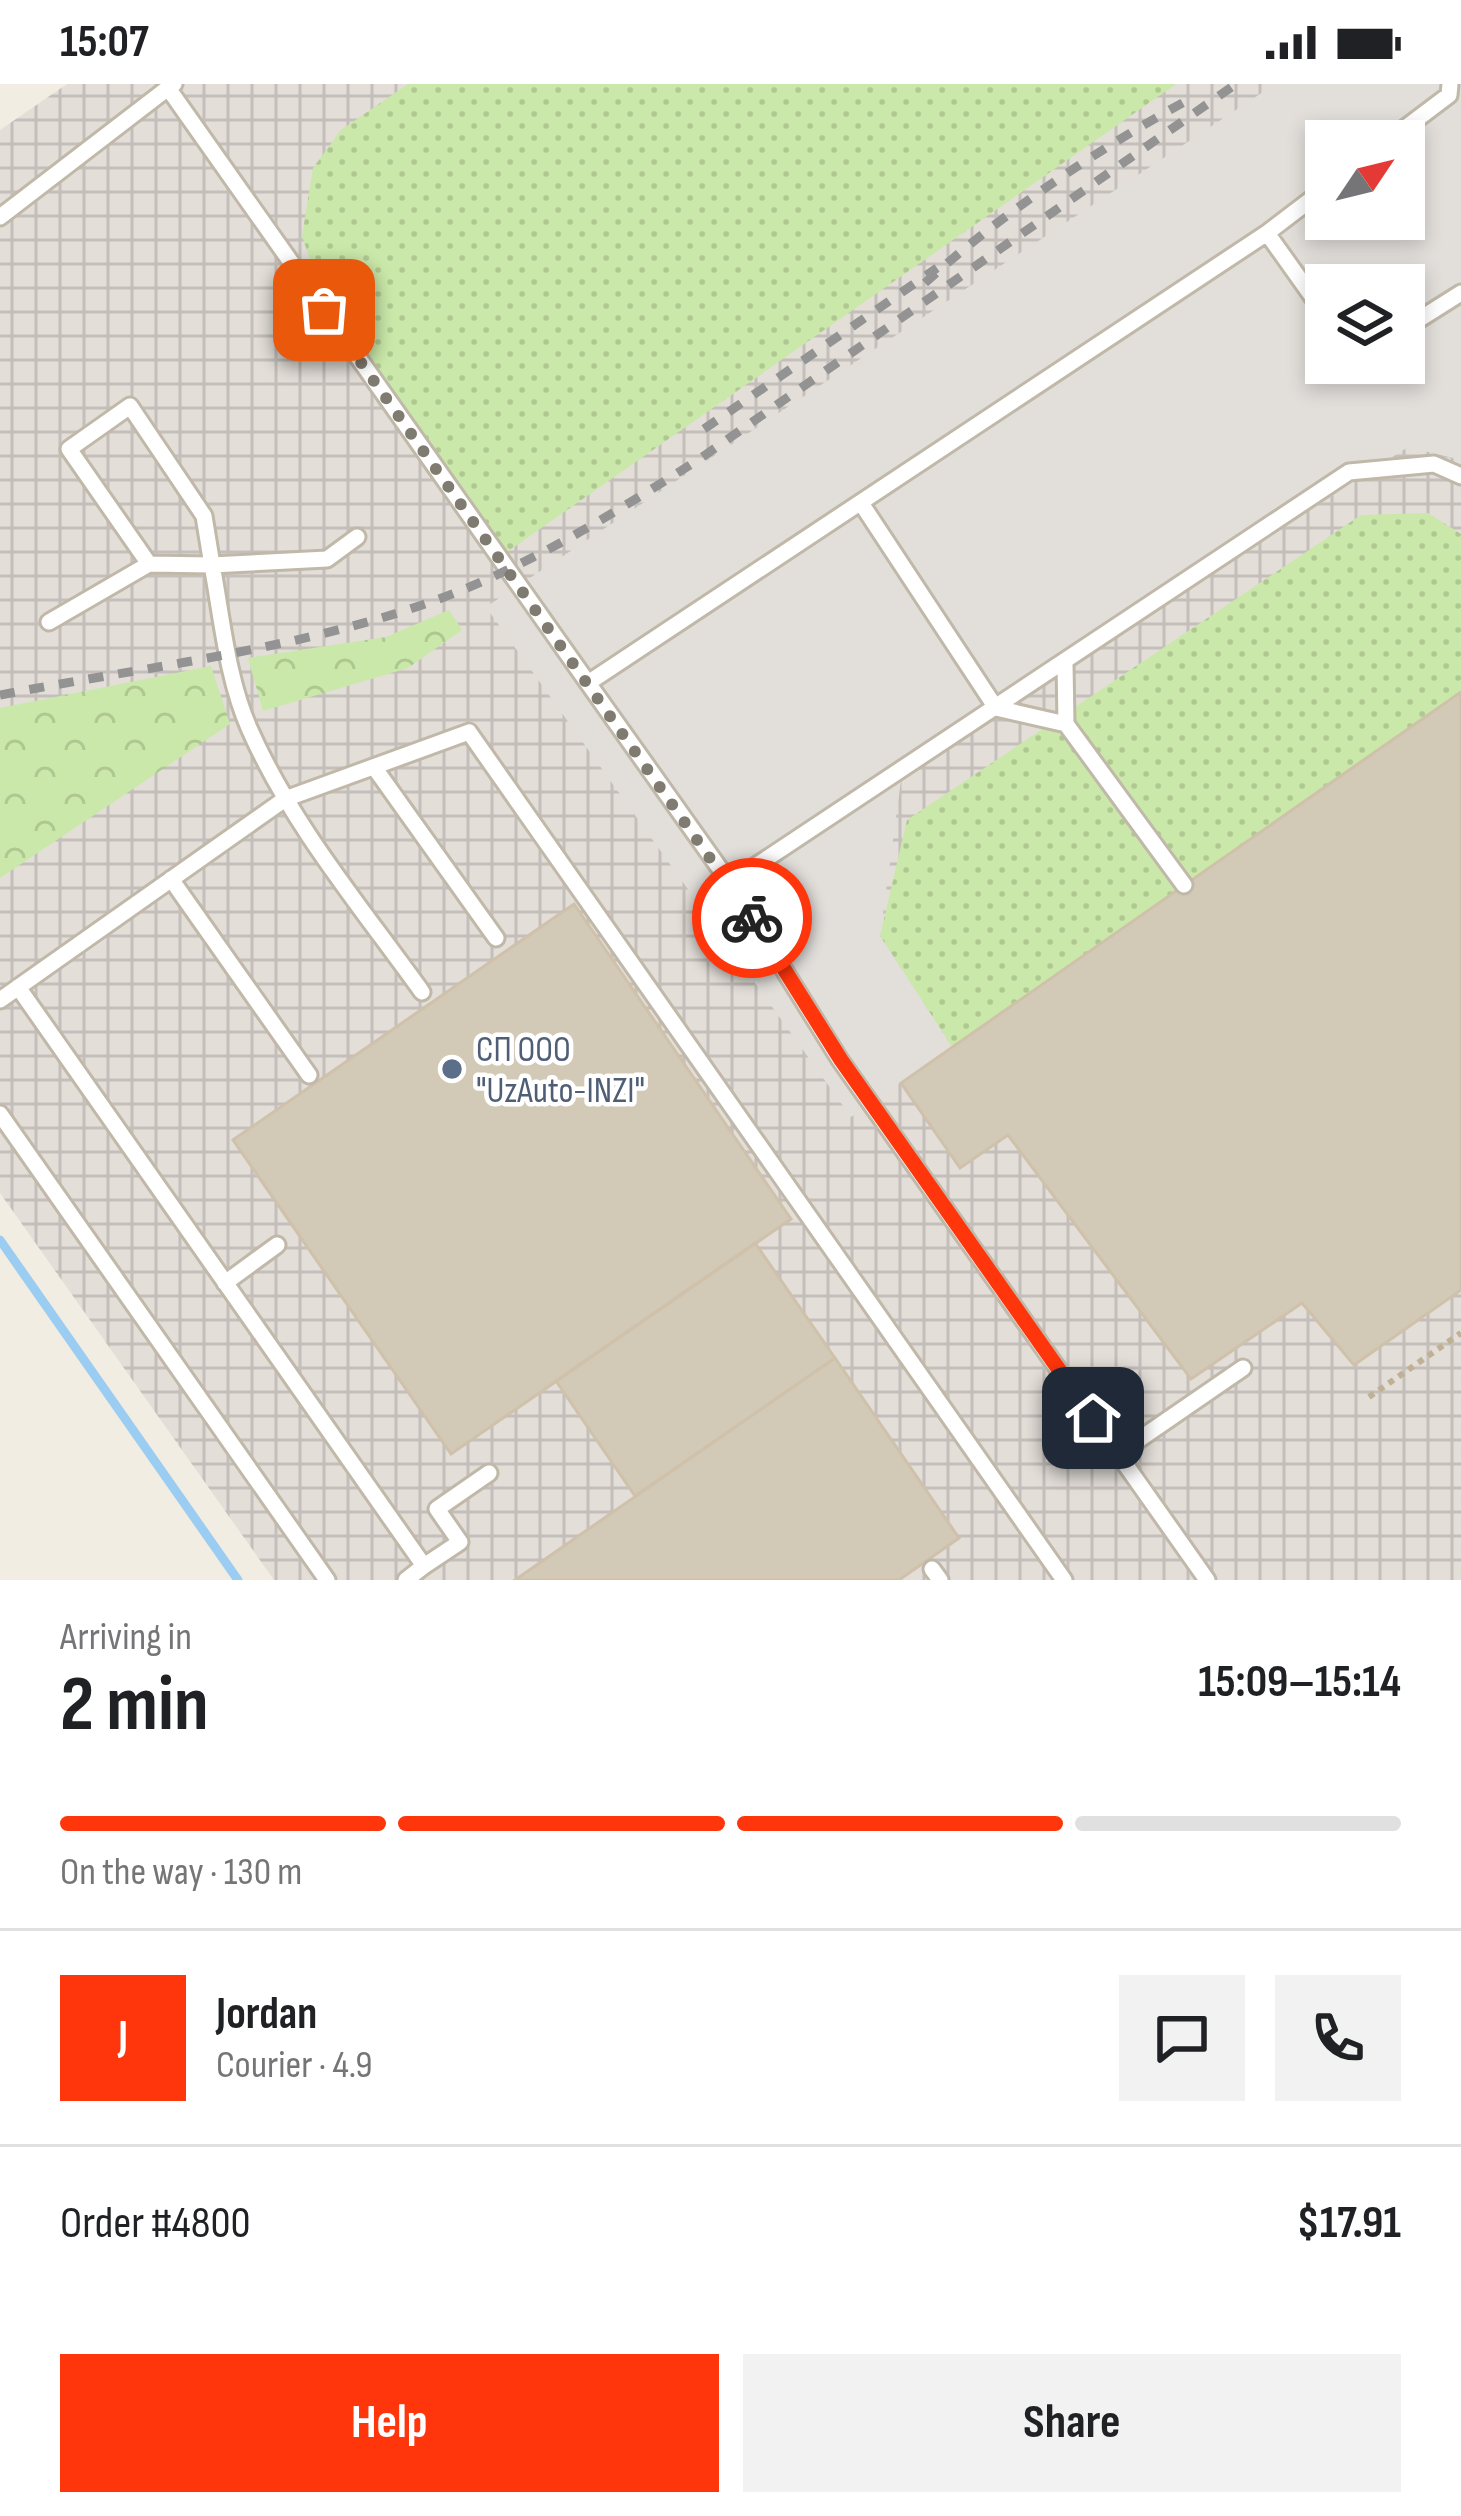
<!DOCTYPE html>
<meta charset="utf-8">
<style>
:root{--surface:#fff;--page:#f2f2f2;--text:#202124;--muted:#757577;--line:#e0e0e0;--accent:#ff350c}
body{margin:0;font-family:"Sofia Sans Condensed",sans-serif;background:var(--page);color:var(--text);height:100vh;display:flex;flex-direction:column;font-size:45px;white-space:nowrap}
*{box-sizing:border-box;margin:0}
p{font-size:39px;color:var(--muted)}
.icon{flex:none;width:66px;height:66px;fill:none;stroke:currentColor;stroke-width:2;stroke-linecap:round;stroke-linejoin:round}
.map{position:relative;height:1496px;overflow:hidden}
.drawer{display:flex;flex-direction:column;background:var(--surface);flex:1}
.drawer>*{flex:none}
.needle{width:78px;rotate:55deg}
.buttons{position:absolute;left:1305px;top:36px;display:grid;gap:24px}
.buttons a{display:grid;place-items:center;width:120px;height:120px;border-radius:0px;background:var(--surface);box-shadow:0 6px 18px #0003;font-size:60px}
.pin{position:absolute;display:grid;place-items:center;width:102px;height:102px;color:#fff;margin:-51px;border-radius:24px;box-shadow:0 6px 18px #0006}
.courier{position:absolute;display:grid;place-items:center;width:120px;height:120px;margin:-60px;border:9px solid #ff350c;border-radius:50%;background:#fff;color:#222;box-shadow:0 3px 15px #0007}
.headline em{font-style:normal;font-weight:700}
.headline div{display:flex;flex-direction:column-reverse}
.headline{display:flex;align-items:center;justify-content:space-between;height:204px;padding:0 60px}
h1{font-size:78px;font-weight:700;line-height:90px}
.bar{display:grid;grid-template-columns:repeat(4,1fr);gap:18px 12px;align-content:center;height:144px;padding:0 60px}
.bar i{height:15px;border-radius:9px;background:var(--line)}
.bar .active{background:var(--accent)}
.bar p{grid-column:span 4}
.line{display:flex;align-items:center;gap:30px;padding:0 60px;border-top:3px solid var(--line)}
.line div{flex:1}
.round{display:grid;place-items:center;flex:none;width:126px;height:126px;border-radius:0px;background:var(--page)}
.cta{display:flex;gap:24px;margin-top:auto;padding:24px 60px}
.cta a{flex:1;height:138px;border-radius:0px;background:var(--accent);color:#fff;font-size:48px;font-weight:700;line-height:138px;text-align:center}
.cta a+a{background:var(--page);color:var(--text)}
.status{display:flex;justify-content:space-between;align-items:center;height:84px;padding:0 60px;background:var(--surface);direction:ltr}
.status svg{height:33px;fill:currentColor}
.map>svg:first-child{display:block}
.industrial{fill:url(#industrial-grid);fill-rule:evenodd}
.grass{fill:url(#grass-dots)}
.forest{fill:url(#forest-crowns)}
.parking{fill:#e2dfdb;fill-rule:evenodd}
.lines{fill:none;stroke-linecap:round;stroke-linejoin:round}
.stream{stroke:#9bcdf2;stroke-width:9}
.building{fill:#d3c9b7;stroke:#cfc1aa;stroke-width:3}
.service-casing{stroke:#c0b8a8;stroke-width:21}
.path{stroke:#c0b195;stroke-width:6;stroke-dasharray:6 6;stroke-linecap:butt}
.service{stroke:#fff;stroke-width:15}
.rail{stroke:#939393;stroke-width:9;stroke-dasharray:15 15;stroke-linecap:butt}
.done{stroke:#807b70;stroke-width:12;stroke-dasharray:0 21.6}
.route{stroke:#ff350c;stroke-width:15}
.service-dot{fill:#5c6f8a;stroke:#fff;stroke-width:4.5}
.labels{text-anchor:middle;stroke-width:9;stroke-linejoin:round;paint-order:stroke}
.service-label{font-size:36px;fill:#4e5e75;stroke:#fff;text-anchor:start}
</style>
<div class="status"><b>15:07</b><svg viewBox="0 0 49 12"><path d="M0 12V9h3v3zM5 12V6h3v6zM10 12V3h3v9zM15 12V0h3v12zM26 1h20v11H26zM47 4h2v5h-2z"/></svg></div>
<div class="map">
<svg width="1461" height="1496" viewBox="0 0 1461 1496">
<defs>
<pattern id="industrial-grid" width="8" height="8" patternUnits="userSpaceOnUse" patternTransform="scale(3)"><rect width="8" height="8" fill="#e3ded8"/><path d="M0 4h8M4 0v8" fill="none" stroke="#c4bfba"/></pattern>
<pattern id="grass-dots" width="8" height="8" patternUnits="userSpaceOnUse" patternTransform="scale(3)"><rect width="8" height="8" fill="#cae8a9"/><path d="M2 2h.1M6 6h.1" fill="none" stroke="#afc892" stroke-width="1.8" stroke-linecap="round"/></pattern>
<pattern id="forest-crowns" width="20" height="18" patternUnits="userSpaceOnUse" patternTransform="scale(3)"><rect width="20" height="18" fill="#cae8a9"/><path d="M2 6a3 3 0 1 1 6 0M12 15a3 3 0 1 1 6 0" fill="none" stroke="#afc892"/></pattern>
</defs>
<rect width="100%" height="100%" fill="#f2ede2"/>
<path class="industrial" d="M67,0H1461V1496H274L0,1109V46ZM1326,57H1404V135H1326ZM1326,201H1404V279H1326Z"/>
<path class="grass" d="M408,0H1176L507,468L317,197L302,152L313,84L341,46Z
M1428,429L1461,450V608L952,963L880,852L907,736L1361,431Z"/>
<path class="forest" d="M449,526L462,546L408,584L263,627L248,574L386,553Z
M211,582L230,640L0,794V624Z"/>
<path class="parking" d="M1275,0H1461V376L1408,363L902,689L880,852L952,963L851,1033L486,523ZM1326,57H1404V135H1326ZM1326,201H1404V279H1326Z"/>
<g class="lines">
<path class="stream" d="M0,1156L238,1496"/>
</g>
<path class="building" d="M1461,608V1206L1354,1281L1302,1219L1191,1295L1008,1051L960,1084L901,999Z
M574,820L791,1135L451,1370L233,1056Z
M755,1159L835,1274L635,1412L556,1297Z
M835,1274L959,1454L899,1496H515Z"/>
<g class="lines">
<g class="service-casing">
<path id="service" d="M174,0L168,4L588,599L1267,149L1326,232
M1388,57L1449,11L1450,0
M0,133L168,4
M1267,149L1326,104
M1404,245L1461,209
M130,322L204,432L212,481L149,480L69,365Z
M861,419L996,624L1066,640L1065,579
M357,453L327,475L212,481C222,534 227,594 249,644C291,740 361,823 422,908
M49,538L149,480
M588,599L730,799
M1066,640L1184,801
M374,683L496,854
M171,795L309,991
M18,903L424,1482L406,1496
M0,916L285,715L469,648L1064,1496
M0,1030L327,1496
M225,1199L277,1161
M1118,1370L1243,1284
M424,1482L460,1458L437,1425L489,1389
M932,1485L940,1496
M1207,1496L840,976L730,799L1349,388L1434,380L1461,392"/>
</g>
<path class="path" d="M1369,1313L1461,1249"/>
<use href="#service" class="service"/>
<path class="rail" d="M925,199C998,132 1098,65 1186,17
M704,345L937,184
M0,611C140,584 287,567 422,521C520,488 611,431 698,376L1236,0"/>
</g>
<g class="lines">
<path class="done" d="M324,226L752,834"/>
<path class="route" d="M752,834L841,976L1093,1334"/>
</g>
<circle class="service-dot" cx="452" cy="985" r="12"/>
<g class="labels">
<g class="service-label">
<text x="476" y="977">СП ООО<tspan x="476" dy="41">"UzAuto-INZI"</tspan></text>
</g>
</g>
</svg>
<div class="buttons">
<a><svg class="needle" viewBox="-14 -14 28 28"><path d="M0-13l5 13h-10z" fill="#e53935"/><path d="M0 13l5-13h-10z" fill="#757577"/></svg></a>
<a><svg class="icon" aria-label="layers" viewBox="0 0 24 24"><path d="M12 4l9 5-9 5-9-5zM3 14l9 5 9-5"/></svg></a>
</div>
<div class="pin" style="left:324px;top:226px;background:#ea580c"><svg class="icon" aria-label="bag" viewBox="0 0 24 24"><path d="M5 8h14l-1 12H6zM9 8a3 3 0 0 1 6 0"/></svg></div>
<div class="pin" style="left:1093px;top:1334px;background:#1f2937"><svg class="icon" aria-label="home" viewBox="0 0 24 24"><path d="M3 11l9-7 9 7M6 9v11h12V9"/></svg></div>
<div class="courier" style="left:752px;top:834px"><svg class="icon" aria-label="bike" viewBox="0 0 24 24"><circle cx="6" cy="16" r="4"/><circle cx="18" cy="16" r="4"/><path d="M6 16l4-8h5l3 8M10 8l3 8H6M13 5h3"/></svg></div>
</div>
<section class="drawer">
<div class="headline"><div><h1>2 min</h1><p>Arriving in</p></div><em>15:09–15:14</em></div>
<div class="bar"><i class="active"></i><i class="active"></i><i class="active"></i><i></i><p>On the way · 130 m</p></div>
<div class="line" style="height:216px"><b class="round" style="background:var(--accent);color:#fff">J</b><div><b>Jordan</b><p>Courier · 4.9</p></div><a class="round"><svg class="icon" aria-label="chat" viewBox="0 0 24 24"><path d="M4 5h16v11H9l-5 4z"/></svg></a><a class="round"><svg class="icon" aria-label="phone" viewBox="0 0 24 24"><path d="M5 4h4l2 5-3 2q2 4 5 5l2-3 5 2v4C11 20 4 13 5 4z"/></svg></a></div>
<div class="line" style="height:156px"><div>Order #4800</div><b>$17.91</b></div>
<div class="cta"><a>Help</a><a>Share</a></div>
</section>
